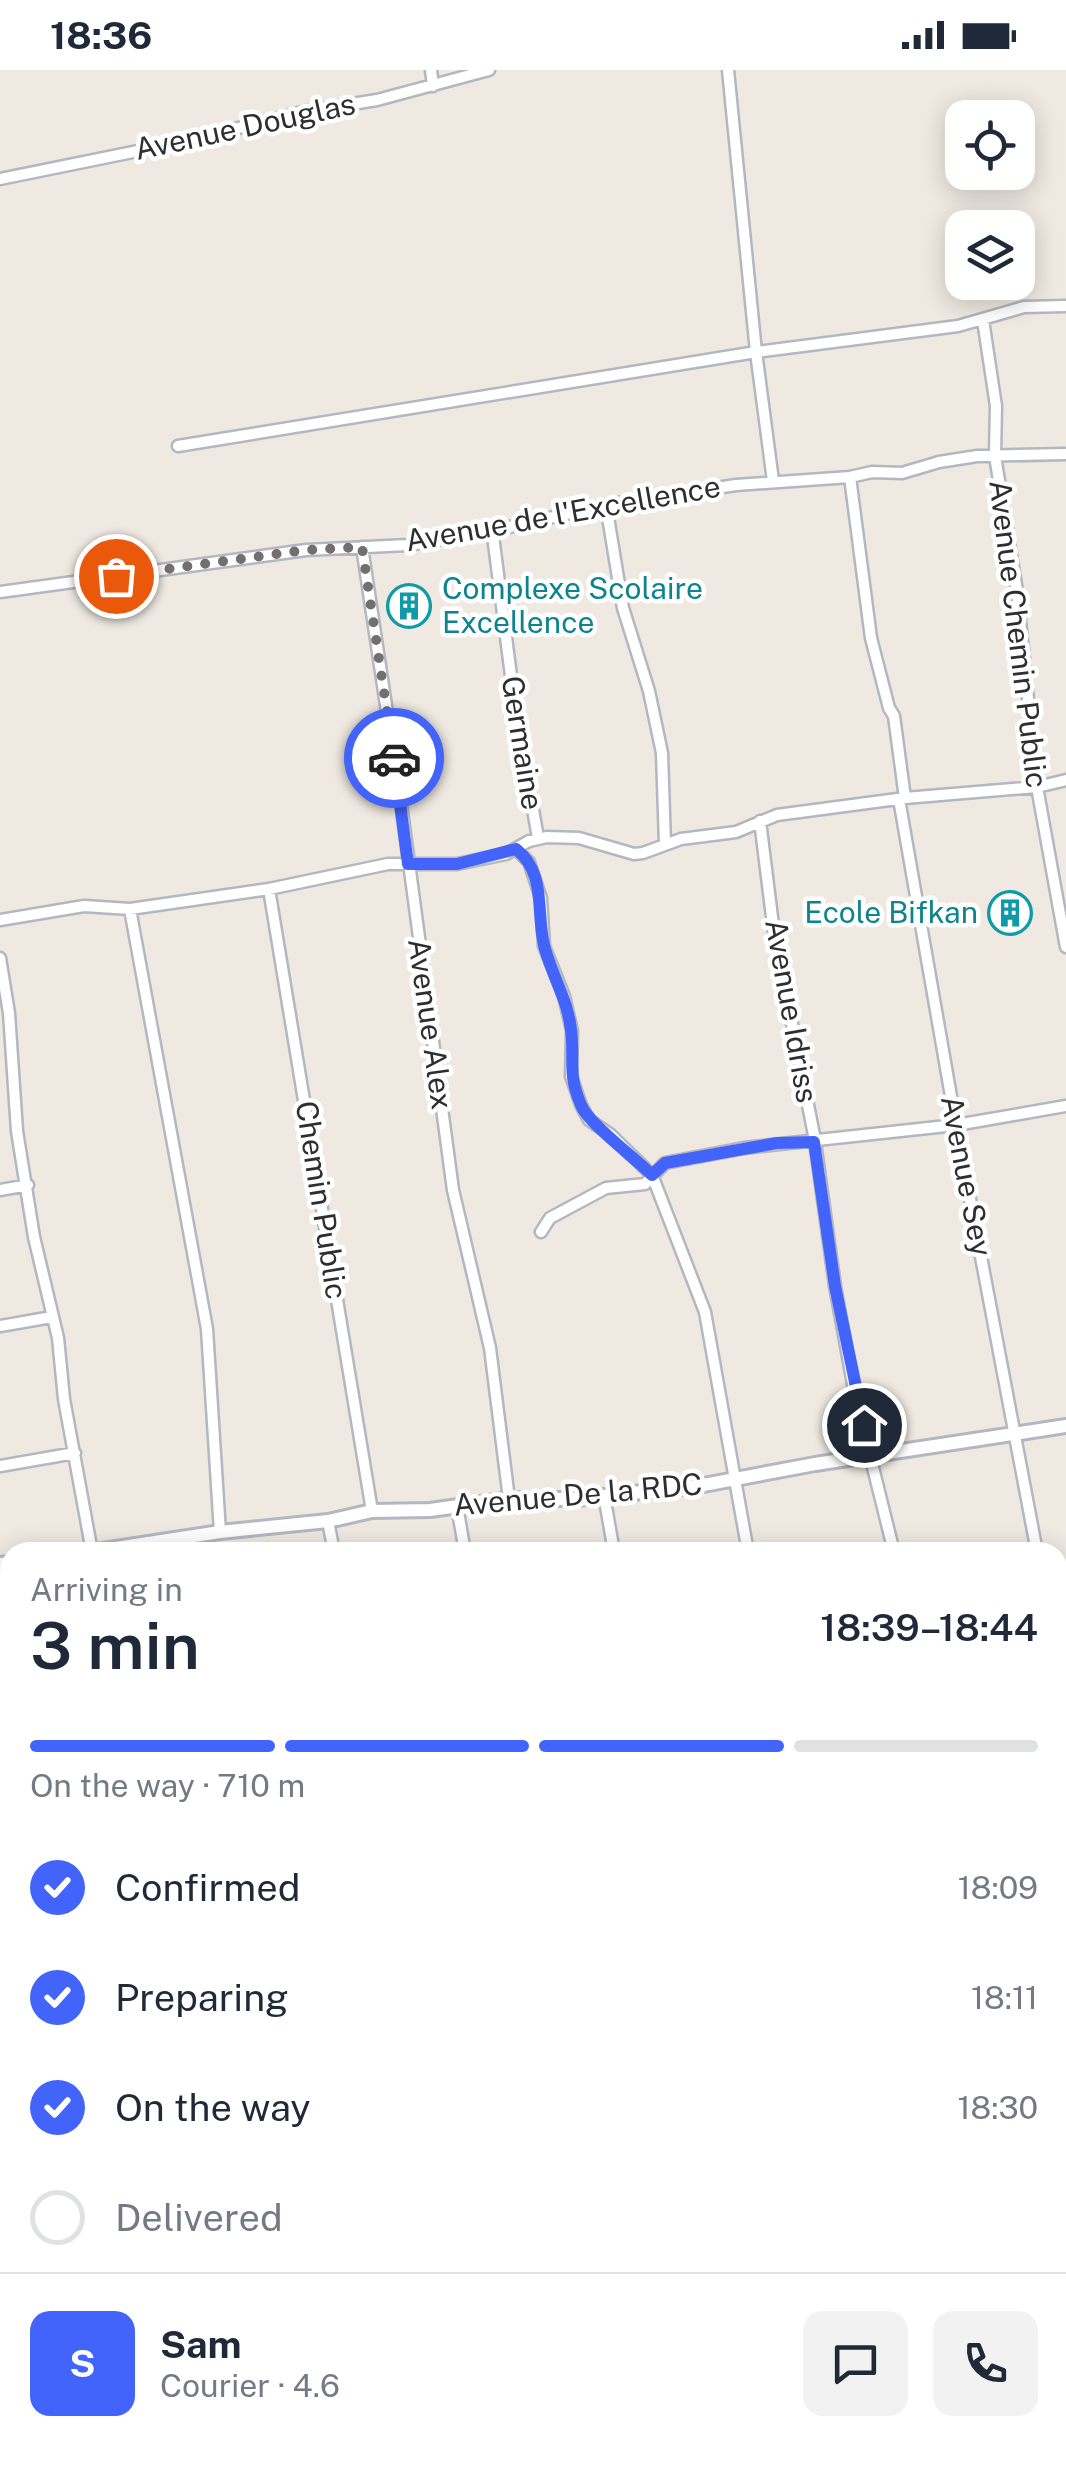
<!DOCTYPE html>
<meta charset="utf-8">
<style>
:root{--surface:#fff;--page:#f2f2f3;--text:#1f2937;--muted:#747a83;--line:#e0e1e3;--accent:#4264fb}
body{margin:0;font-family:"Public Sans",sans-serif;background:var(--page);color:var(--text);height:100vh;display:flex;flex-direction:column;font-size:38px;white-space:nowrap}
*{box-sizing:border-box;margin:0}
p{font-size:32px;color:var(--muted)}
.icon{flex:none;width:55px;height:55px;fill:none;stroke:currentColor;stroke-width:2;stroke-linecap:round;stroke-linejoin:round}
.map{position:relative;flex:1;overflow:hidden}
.side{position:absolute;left:0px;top:1472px;width:1068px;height:932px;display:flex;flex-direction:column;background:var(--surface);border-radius:30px 30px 0 0;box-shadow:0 5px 25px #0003}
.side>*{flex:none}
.fabs{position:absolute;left:945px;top:30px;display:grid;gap:20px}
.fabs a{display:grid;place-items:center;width:90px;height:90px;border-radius:20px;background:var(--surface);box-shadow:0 5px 25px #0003;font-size:50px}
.pin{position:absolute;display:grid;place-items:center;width:85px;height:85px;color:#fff;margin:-42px;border:5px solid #fff;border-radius:50%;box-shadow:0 2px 10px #0007}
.courier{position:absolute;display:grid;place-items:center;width:100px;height:100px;margin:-50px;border:8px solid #4264fb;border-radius:50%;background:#fff;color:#222;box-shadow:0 2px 12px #0007}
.overview em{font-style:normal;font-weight:600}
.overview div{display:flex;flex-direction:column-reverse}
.overview{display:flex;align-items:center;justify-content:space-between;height:170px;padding:0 30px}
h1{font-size:65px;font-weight:600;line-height:75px}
.bar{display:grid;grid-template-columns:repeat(4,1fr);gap:15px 10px;align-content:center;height:120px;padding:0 30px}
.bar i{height:12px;border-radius:8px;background:var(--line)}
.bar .on{background:var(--accent)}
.bar p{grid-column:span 4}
.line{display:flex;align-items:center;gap:25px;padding:0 30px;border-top:2px solid var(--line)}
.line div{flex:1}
.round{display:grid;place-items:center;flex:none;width:105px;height:105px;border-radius:20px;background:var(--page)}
ol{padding:0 30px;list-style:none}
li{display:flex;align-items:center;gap:30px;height:110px}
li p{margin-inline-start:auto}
li .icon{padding:10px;border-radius:50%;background:var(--accent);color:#fff;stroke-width:4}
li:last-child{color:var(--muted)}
li i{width:55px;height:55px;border:5px solid var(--line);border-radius:50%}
.status{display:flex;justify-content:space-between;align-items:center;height:70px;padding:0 50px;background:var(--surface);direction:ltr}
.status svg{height:28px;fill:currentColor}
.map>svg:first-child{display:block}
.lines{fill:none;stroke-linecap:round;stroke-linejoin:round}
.minor-casing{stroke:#b4b7c1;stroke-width:15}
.tertiary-casing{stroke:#b4b7c1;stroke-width:18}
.minor{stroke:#fff;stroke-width:10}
.tertiary{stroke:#fff;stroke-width:12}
.done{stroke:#726f6d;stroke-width:10;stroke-dasharray:0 18}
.route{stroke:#4264fb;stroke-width:12}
.labels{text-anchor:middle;stroke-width:9;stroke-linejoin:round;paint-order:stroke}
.street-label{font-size:30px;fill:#2e2e2e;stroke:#fff}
.culture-label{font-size:30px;fill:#0d838f;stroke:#fff;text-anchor:start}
</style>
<div class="status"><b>18:36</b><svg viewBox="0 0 49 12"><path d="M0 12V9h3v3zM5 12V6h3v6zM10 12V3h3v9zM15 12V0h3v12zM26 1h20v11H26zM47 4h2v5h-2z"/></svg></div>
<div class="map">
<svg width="1066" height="2404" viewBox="0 0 1066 2404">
<rect width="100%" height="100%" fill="#efe9e1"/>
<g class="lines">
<g class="minor-casing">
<path id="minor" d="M431,0L433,16
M728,0L756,282L773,411
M0,109L187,71L302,42L377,30L489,0
M983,250L996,336L995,386L1017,521L1037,717L1066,877
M178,376L756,282L958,256L1024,237L1066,236
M850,407L871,568L889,638L894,646L905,728
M606,435L623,538L649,621L662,683L665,774
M492,458L515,637L538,768
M362,477L402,741L453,1120L490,1278L509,1429
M0,522L306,480L408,475L505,458L606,435L736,415L850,407L872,402L902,403L939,392L977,386L1066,384
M899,729L956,1055L1037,1482
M760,751L774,863L814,1065L835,1216L855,1325L894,1482
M516,779L529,792L541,828L544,876L564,926L572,961L571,1006L581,1035L589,1050L611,1065L652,1105L705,1242L748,1482
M269,819L372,1441
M130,839L207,1259L220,1462
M0,850L84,836L130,839L269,819L388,794H457L506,784L529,771L547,767L579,768L634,784L643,783L681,769L736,762L777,745L905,728L1037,717L1066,710
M0,888L9,943L17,1061L34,1167L58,1268L64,1329L92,1482
M0,1120L28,1115
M541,1162L550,1148L606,1118L645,1114L665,1093L744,1078L956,1055L1066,1036
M0,1256L52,1247
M0,1396L75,1383
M604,1425L614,1482
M457,1436L465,1482
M328,1451L334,1482
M1058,1597L1066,1643
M0,1659L10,1689
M0,1756L10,1754
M119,2395L121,2404
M248,2395L251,2404
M502,2395L504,2404
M624,2395L625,2404
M769,2395L771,2404
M910,2395L912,2404
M1055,2395L1057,2404
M4,2404L57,2395"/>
</g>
<g class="tertiary-casing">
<path id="tertiary" d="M90,1482L220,1462L328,1451L372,1441L430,1440L509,1429H577L698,1416L815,1394L1066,1356
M0,1494L10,1493"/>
</g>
<use href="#minor" class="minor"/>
<use href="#tertiary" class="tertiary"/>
</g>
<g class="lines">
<path class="done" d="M116,506L306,480L362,477L394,688"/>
<path class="route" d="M394,688L408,794H457L516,779C548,804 535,845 545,879C553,907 568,931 571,960C575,991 567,1002 581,1035C588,1053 635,1088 652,1105L665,1093L777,1073L814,1072L835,1216L864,1355"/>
</g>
<defs>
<g id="building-ring" transform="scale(2.25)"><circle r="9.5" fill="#fff" stroke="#0f9aa8" stroke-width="1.5"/><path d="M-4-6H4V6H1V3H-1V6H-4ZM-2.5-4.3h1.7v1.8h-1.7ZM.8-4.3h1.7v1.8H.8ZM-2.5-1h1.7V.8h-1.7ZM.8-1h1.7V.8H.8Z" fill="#0f9aa8"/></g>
</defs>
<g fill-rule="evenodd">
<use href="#building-ring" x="409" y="536"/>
<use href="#building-ring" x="1010" y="843"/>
</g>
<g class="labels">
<g class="street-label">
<text transform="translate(245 57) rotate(-12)" y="10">Avenue Douglas</text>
<text transform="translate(563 444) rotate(-10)" y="10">Avenue de l'Excellence</text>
<text transform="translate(1018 564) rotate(83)" y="10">Avenue Chemin Public</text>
<text transform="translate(522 673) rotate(81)" y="10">Germaine</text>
<text transform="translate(791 941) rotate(80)" y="10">Avenue Idriss</text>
<text transform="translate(430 954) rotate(82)" y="10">Avenue Alex</text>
<text transform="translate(966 1106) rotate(79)" y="10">Avenue Sey</text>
<text transform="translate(321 1130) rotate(81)" y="10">Chemin Public</text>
<text transform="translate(578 1425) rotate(-5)" y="10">Avenue De la RDC</text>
</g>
<g class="culture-label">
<text x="442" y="529">Complexe Scolaire<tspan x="442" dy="34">Excellence</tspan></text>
<text x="978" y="853" text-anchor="end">Ecole Bifkan</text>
</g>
</g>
</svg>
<div class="fabs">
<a><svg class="icon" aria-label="locate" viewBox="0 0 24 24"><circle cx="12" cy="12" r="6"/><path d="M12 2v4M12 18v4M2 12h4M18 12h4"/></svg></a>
<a><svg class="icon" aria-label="layers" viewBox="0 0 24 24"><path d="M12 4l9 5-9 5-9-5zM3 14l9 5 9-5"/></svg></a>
</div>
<div class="pin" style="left:116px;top:506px;background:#ea580c"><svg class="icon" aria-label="bag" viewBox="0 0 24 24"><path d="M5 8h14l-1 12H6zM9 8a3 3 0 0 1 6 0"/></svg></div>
<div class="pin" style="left:864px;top:1355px;background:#1f2937"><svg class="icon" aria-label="home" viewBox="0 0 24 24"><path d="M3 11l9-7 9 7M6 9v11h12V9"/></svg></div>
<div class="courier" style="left:394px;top:688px"><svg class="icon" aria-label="car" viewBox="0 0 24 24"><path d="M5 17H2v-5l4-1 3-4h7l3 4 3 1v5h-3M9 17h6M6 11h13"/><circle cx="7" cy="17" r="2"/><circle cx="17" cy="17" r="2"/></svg></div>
<section class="side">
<div class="overview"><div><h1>3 min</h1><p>Arriving in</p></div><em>18:39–18:44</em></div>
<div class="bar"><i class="on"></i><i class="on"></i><i class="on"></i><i></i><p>On the way · 710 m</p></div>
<ol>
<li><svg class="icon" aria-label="check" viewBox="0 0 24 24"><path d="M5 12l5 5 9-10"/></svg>Confirmed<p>18:09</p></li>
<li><svg class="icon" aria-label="check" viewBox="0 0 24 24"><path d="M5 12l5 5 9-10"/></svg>Preparing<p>18:11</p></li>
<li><svg class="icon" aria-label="check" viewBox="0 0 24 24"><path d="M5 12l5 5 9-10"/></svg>On the way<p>18:30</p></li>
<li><i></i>Delivered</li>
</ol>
<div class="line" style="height:180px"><b class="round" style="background:var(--accent);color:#fff">S</b><div><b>Sam</b><p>Courier · 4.6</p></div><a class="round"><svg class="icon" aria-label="chat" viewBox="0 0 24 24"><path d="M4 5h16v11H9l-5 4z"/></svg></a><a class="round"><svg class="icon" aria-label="phone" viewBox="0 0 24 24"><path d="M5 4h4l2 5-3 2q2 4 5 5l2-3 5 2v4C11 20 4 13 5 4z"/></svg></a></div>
</section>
</div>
